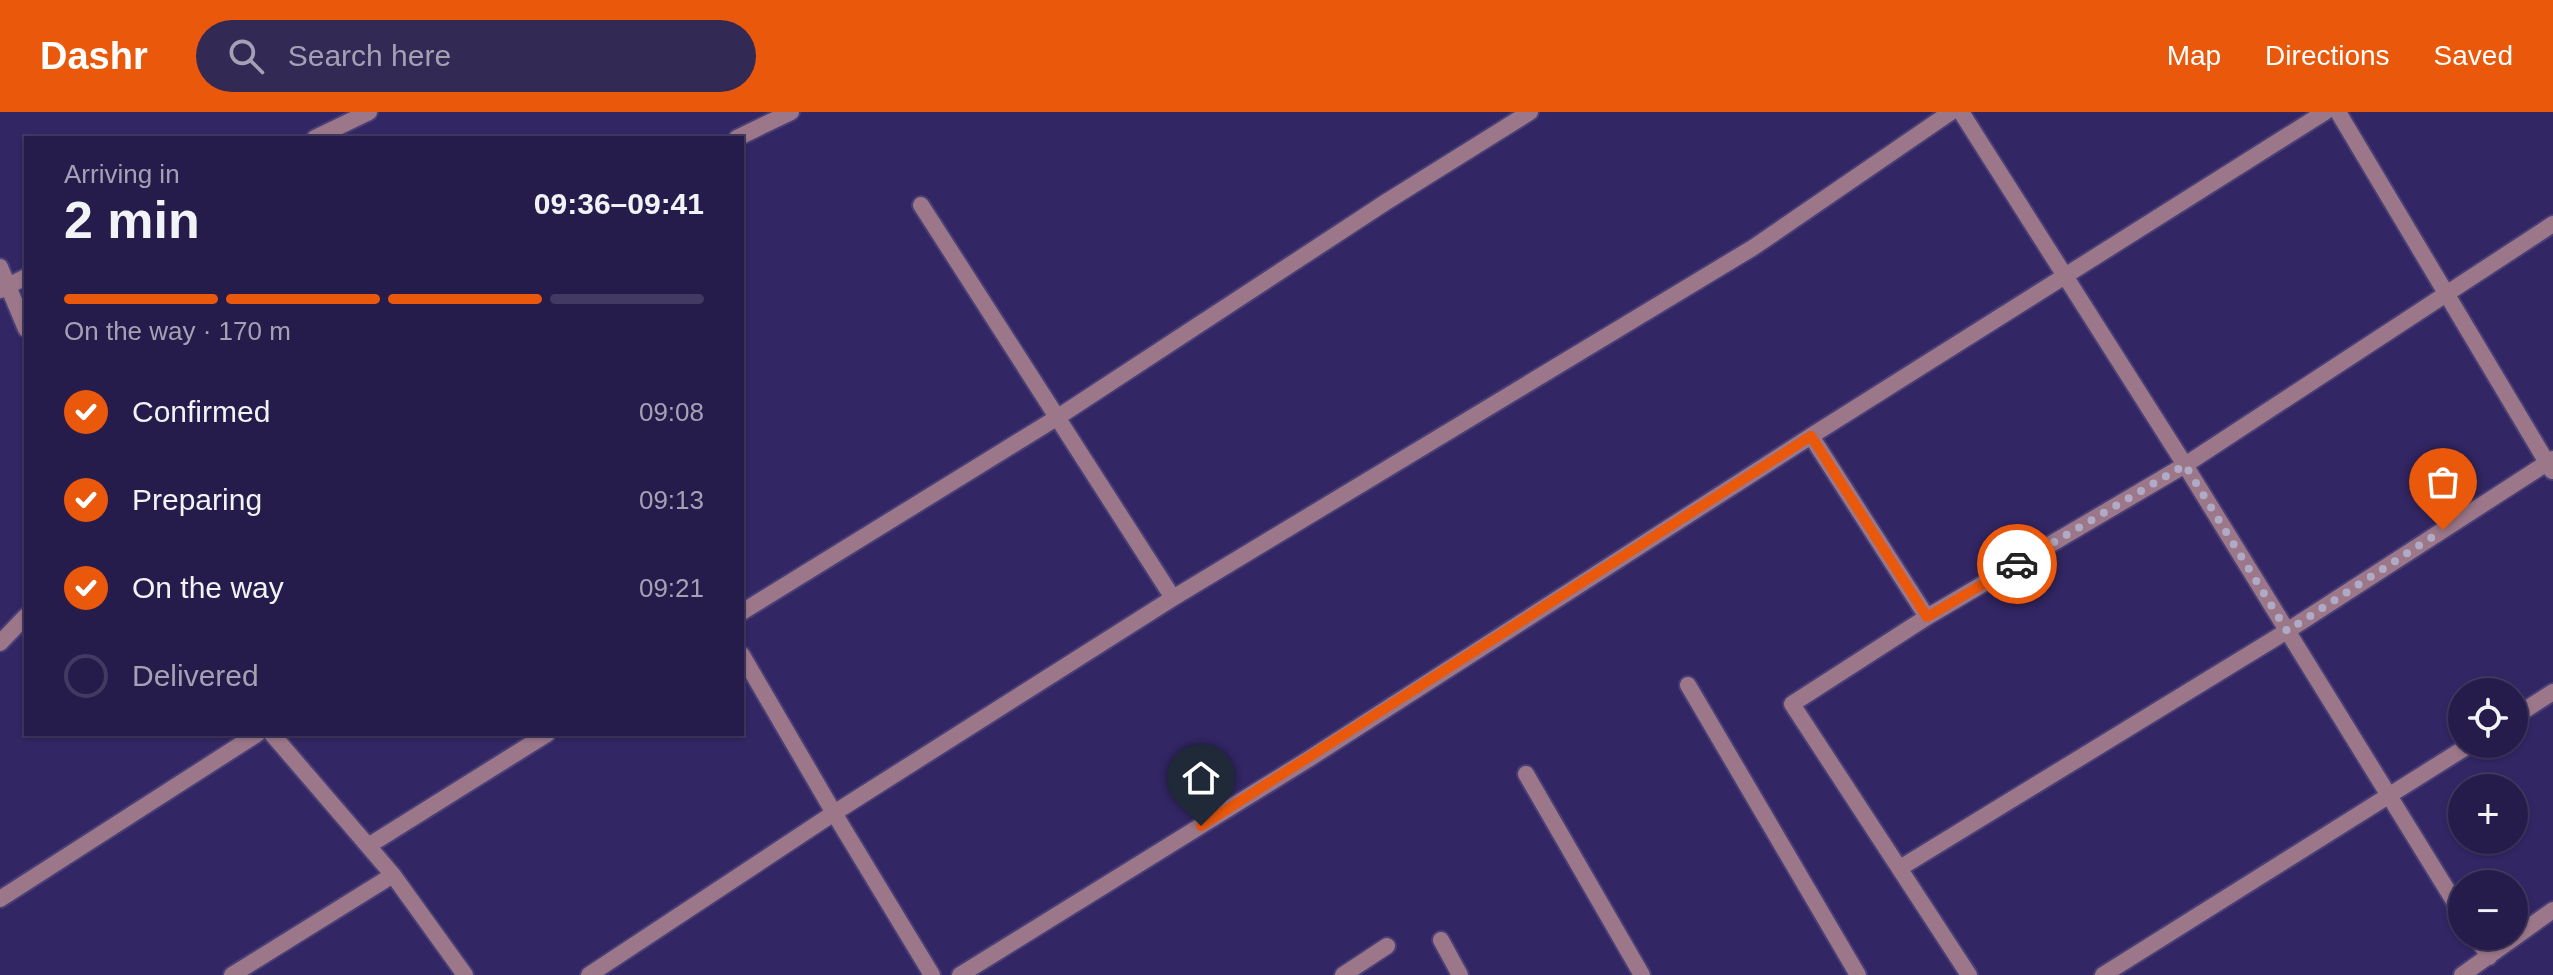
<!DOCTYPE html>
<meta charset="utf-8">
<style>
:root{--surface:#261c4b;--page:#322955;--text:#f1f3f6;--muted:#a4a1b5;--line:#423a63;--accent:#ea580c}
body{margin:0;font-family:Helvetica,sans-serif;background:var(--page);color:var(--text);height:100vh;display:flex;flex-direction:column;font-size:30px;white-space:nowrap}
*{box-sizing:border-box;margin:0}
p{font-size:26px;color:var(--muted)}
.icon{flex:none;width:44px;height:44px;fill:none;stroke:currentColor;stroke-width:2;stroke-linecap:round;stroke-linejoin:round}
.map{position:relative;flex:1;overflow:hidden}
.drawer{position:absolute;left:24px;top:24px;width:720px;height:600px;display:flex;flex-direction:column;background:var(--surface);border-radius:0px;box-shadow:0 2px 6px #0004,0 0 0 2px var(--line)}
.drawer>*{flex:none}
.buttons{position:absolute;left:2448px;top:566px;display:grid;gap:16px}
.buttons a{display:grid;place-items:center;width:80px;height:80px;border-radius:50%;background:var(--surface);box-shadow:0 2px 6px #0004,0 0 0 2px var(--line);font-size:40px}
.pin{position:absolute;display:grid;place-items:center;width:68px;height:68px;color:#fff;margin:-82px -34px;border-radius:50% 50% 50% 0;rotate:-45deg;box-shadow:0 0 8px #0007}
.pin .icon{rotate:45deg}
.courier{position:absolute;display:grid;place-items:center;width:80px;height:80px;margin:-40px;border:6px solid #ea580c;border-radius:50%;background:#fff;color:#222;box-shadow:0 2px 10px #0007}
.summary em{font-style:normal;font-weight:700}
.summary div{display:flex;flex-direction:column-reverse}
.summary{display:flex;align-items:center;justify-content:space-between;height:136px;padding:0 40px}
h1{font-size:52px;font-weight:700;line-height:60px}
.bar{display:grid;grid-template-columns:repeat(4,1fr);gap:12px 8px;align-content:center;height:96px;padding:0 40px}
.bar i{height:10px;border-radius:6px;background:var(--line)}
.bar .active{background:var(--accent)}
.bar p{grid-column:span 4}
ol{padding:0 40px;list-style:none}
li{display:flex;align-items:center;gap:24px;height:88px}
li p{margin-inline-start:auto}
li .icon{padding:8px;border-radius:50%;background:var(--accent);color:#fff;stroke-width:4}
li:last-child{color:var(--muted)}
li i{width:44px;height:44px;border:4px solid var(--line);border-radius:50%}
header{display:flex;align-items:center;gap:48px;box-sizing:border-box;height:112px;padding:0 40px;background:var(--accent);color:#fff}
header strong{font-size:38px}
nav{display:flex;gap:44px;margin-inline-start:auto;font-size:28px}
.search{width:560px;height:72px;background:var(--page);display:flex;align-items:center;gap:20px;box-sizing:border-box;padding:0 28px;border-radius:44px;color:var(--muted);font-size:30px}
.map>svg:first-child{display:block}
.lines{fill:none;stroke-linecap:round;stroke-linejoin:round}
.street-casing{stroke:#493f76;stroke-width:20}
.street{stroke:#9c7789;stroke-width:16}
.done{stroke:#afabc6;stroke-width:8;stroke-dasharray:0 14.4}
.route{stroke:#ea580c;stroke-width:10}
</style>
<header>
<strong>Dashr</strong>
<div class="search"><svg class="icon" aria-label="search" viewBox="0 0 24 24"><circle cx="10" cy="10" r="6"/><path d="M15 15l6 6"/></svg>Search here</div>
<nav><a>Map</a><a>Directions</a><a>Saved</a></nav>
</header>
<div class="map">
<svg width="2553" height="863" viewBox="0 0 2553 863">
<rect width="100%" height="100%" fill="#322664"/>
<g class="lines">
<g class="street-casing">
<path id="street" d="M1961,0L2185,353L2462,802
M2338,0L2552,359
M315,26L369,0
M737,26L791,0
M921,93L1173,486
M0,155L26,217
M0,178L26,165
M1811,324L1927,505
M742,500L1058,305L1386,90L1530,0
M0,531L26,504
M742,543L834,701L932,863
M1688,573L1858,863
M2514,605L2553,580
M272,622L393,763
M1526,662L1642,863
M368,734L547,622
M1900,756L2287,519L2553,347
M0,787L257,622
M2476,824L2489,845
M1441,828L1460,863
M232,863L393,763L465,863
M589,863L834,701L1173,486L1754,135L1951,0
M960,863L1307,648L1811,324L2325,0
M1343,863L1387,834
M1969,863L1792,592L1927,505L2185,353L2553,112
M2103,863L2471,632
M2462,863L2553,798"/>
</g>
<use href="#street" class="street"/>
</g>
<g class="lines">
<path class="done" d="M2017,452L2185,353L2287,519L2443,418"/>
<path class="route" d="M1201,714L1811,324L1927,505L2017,452"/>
</g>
</svg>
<div class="buttons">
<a><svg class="icon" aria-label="locate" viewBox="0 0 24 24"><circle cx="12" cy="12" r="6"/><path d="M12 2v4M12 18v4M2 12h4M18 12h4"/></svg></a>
<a>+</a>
<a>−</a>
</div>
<div class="pin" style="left:2443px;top:418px;background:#ea580c"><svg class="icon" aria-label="bag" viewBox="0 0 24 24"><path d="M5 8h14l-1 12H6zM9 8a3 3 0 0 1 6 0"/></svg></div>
<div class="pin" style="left:1201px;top:714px;background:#1f2937"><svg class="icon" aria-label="home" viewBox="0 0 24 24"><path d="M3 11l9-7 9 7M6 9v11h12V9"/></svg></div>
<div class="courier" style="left:2017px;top:452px"><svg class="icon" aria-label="car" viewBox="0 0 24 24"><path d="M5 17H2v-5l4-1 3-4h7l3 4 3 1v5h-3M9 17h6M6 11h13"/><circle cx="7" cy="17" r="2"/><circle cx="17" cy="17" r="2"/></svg></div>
<section class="drawer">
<div class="summary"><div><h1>2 min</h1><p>Arriving in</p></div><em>09:36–09:41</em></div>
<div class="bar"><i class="active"></i><i class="active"></i><i class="active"></i><i></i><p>On the way · 170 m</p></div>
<ol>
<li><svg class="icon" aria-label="check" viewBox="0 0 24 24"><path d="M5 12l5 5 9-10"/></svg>Confirmed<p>09:08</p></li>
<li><svg class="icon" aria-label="check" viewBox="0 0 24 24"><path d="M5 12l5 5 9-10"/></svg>Preparing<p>09:13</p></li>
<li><svg class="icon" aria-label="check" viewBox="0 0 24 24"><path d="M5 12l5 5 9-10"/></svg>On the way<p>09:21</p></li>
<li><i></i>Delivered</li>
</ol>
</section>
</div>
